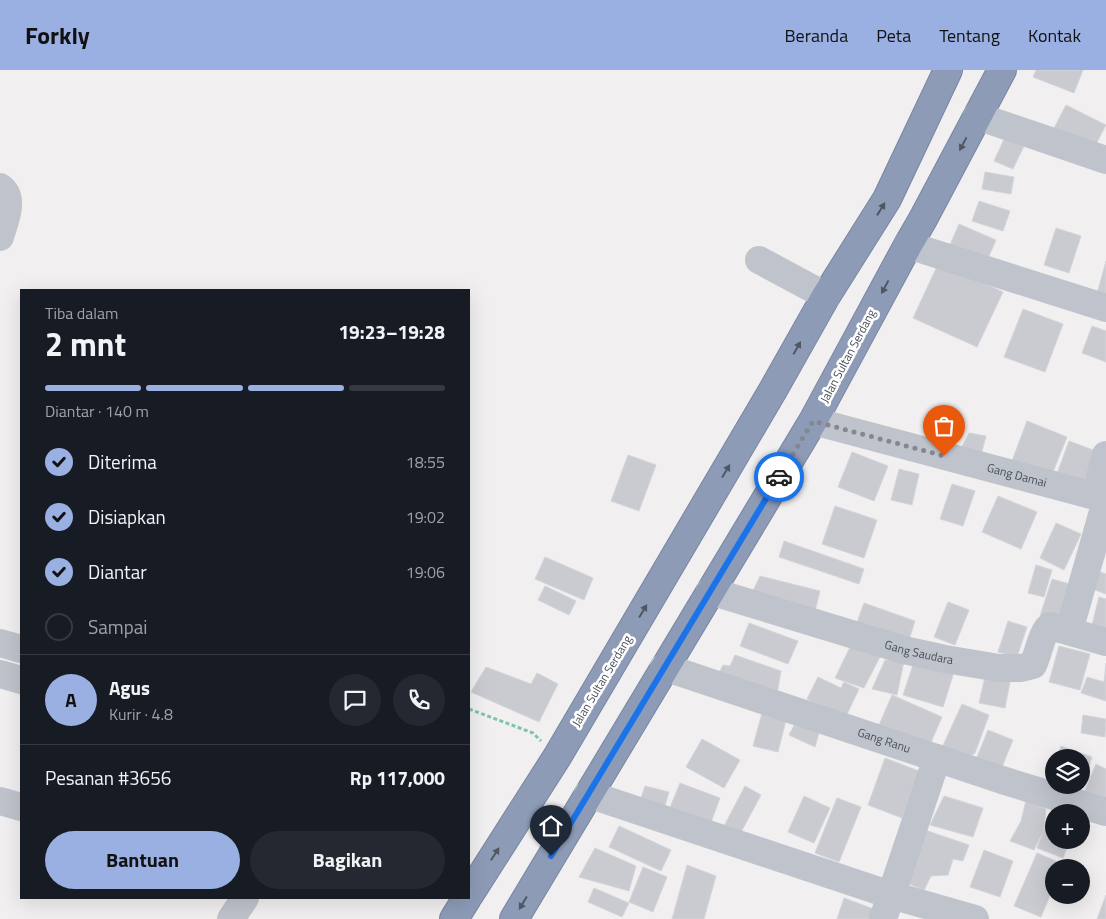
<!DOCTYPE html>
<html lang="id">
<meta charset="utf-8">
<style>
:root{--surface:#171b24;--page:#242831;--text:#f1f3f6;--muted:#9ea1a6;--line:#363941;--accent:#9aafe2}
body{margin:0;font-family:"Titillium Web",sans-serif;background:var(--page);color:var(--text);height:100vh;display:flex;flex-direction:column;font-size:19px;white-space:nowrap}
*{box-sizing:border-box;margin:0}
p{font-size:16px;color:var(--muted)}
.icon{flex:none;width:28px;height:28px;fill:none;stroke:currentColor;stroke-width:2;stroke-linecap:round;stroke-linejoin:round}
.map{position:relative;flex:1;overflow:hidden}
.drawer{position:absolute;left:20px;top:219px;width:450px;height:610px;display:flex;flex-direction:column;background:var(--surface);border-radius:0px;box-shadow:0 5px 20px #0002}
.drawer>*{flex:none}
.tools{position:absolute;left:1045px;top:679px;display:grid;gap:10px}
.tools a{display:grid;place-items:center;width:45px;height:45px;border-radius:50%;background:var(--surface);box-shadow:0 5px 20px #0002;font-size:25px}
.pin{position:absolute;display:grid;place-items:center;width:42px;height:42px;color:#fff;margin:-51px -21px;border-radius:50% 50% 50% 0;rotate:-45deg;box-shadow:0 0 5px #0007}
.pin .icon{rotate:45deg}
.courier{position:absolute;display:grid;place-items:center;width:50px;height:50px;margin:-25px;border:4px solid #1a73e8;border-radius:50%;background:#fff;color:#222;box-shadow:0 1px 6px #0007}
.summary em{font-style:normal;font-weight:700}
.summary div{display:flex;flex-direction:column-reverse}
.summary{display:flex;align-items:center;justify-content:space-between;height:85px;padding:0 25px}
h1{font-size:32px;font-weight:700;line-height:38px}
.bar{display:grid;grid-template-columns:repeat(4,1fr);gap:8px 5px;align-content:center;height:60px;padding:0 25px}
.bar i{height:6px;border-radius:4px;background:var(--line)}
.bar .active{background:var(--accent)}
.bar p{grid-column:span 4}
.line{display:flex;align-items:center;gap:12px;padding:0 25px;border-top:1px solid var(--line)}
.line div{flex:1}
.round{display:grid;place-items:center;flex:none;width:52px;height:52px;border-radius:26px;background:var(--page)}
ol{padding:0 25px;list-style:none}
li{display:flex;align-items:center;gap:15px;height:55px}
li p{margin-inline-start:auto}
li .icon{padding:5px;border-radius:50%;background:var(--accent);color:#111;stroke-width:4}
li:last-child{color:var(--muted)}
li i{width:28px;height:28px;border:2px solid var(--line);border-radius:50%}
.button{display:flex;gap:10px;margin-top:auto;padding:10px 25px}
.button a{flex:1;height:58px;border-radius:30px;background:var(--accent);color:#111;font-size:20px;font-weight:700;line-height:58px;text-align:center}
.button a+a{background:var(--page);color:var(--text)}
header{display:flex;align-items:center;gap:30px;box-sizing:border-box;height:70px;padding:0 25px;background:var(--accent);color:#111}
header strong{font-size:24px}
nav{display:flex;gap:28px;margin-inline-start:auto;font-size:18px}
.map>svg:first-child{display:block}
.building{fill:#c9cbd1;stroke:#d4d5da}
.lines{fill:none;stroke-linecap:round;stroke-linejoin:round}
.highway-casing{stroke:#7886a3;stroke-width:30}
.path{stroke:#7fc3ac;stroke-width:3;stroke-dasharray:4 2.5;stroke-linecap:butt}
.minor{stroke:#bfc4cc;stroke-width:28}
.highway{stroke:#8d9bb7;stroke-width:28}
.oneway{fill:#505763}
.done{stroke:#84878e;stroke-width:5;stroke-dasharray:0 9}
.route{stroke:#1a73e8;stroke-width:6}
.labels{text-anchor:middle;stroke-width:5;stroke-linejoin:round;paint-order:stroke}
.street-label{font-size:12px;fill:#494f5a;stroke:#fff}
</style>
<header>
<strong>Forkly</strong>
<nav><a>Beranda</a><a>Peta</a><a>Tentang</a><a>Kontak</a></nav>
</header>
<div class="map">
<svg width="1106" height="849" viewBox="0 0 1106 849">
<rect width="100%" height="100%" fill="#f1efef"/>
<path class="building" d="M1036,0H1083L1074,23L1033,7Z
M1066,35L1106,55L1091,84L1051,64Z
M1006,65L1025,74L1013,99L994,91Z
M985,102L1014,107L1011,124L982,119Z
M979,131L1010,141L1003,161L972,151Z
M959,154L996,170L983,200L946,184Z
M1056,158L1081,166L1069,203L1044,195Z
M1106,191V229L1096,227Z
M939,192L1003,222L977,277L913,248Z
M1023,239L1063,254L1045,302L1004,287Z
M1092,256L1106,261V292L1082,283Z
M1027,351L1067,367L1049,412L1010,396Z
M969,363L986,366L979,393L957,386Z
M1069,371L1096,381L1082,419L1055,409Z
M852,382L888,396L874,431L838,417Z
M628,385L656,395L639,441L611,431Z
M899,399L919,404L912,435L891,430Z
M952,414L975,421L963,456L940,449Z
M998,426L1037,442L1021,479L982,462Z
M835,436L877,450L864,488L822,474Z
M1056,453L1081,464L1064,500L1040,488Z
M784,471L864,499L859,514L779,487Z
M545,487L593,508L584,530L535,509Z
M1036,495L1052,500L1044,527L1028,523Z
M1098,501L1106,504V524L1092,519Z
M760,506L820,521L813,549L750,527Z
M1052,509L1077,516L1065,554L1040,546Z
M545,516L576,531L569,545L538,530Z
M1099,527L1106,529V567L1090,563Z
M948,532L969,540L955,575L934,567Z
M864,533L915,551L907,576L855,558Z
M1008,551L1027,557L1017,587L998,582Z
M749,553L798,571L788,594L740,576Z
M854,569L883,581L864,618L835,608Z
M1059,576L1090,584L1080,620L1049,612Z
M735,585L781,601L776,630L716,609L723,595L730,596Z
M915,589L954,602L943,637L903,625Z
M885,590L904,591L897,625L872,619Z
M1106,593V631L1081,623L1087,607L1104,612Z
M486,597L531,614L537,603L558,614L539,652L471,622Z
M986,602L1011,607L1005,638L979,633Z
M818,607L841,618L844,612L859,619L842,655L831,641L807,629Z
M892,625L942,647L926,684L876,662Z
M962,634L989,645L975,683L959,693L940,682Z
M762,643L786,650L778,682L753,676Z
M1083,645L1106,649L1105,667L1081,663Z
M796,652L819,663L815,677L789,665Z
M988,660L1013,670L998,707L973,697Z
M702,669L740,690L724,718L686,697Z
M1061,676L1092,687L1081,720L1064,715H1081V688H1057Z
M885,688L919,701L902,748L868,735Z
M1096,694L1106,699V740L1081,730Z
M680,713L720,728L710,755L669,740Z
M645,716L669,722L664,739L639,734Z
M745,716L761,725L739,766L723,758Z
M804,726L830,738L814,773L788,762Z
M944,726L983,738L973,767L930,755Z
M837,728L861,737L839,792L815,783Z
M1026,730L1046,739L1044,759L1034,780L1010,771L1021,751Z
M1052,739L1060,742H1054V770H1070L1063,788L1037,778Z
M619,756L671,780L661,801L609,777Z
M919,758L969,775L963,791L953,789L948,805L931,806L924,820L901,811Z
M595,778L636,796L629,821L579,807Z
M984,780L1013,791L1000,827L970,817Z
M1037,783L1063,794L1062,798H1054V816L1041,847L1014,836Z
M687,795L716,806L704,849H672Z
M643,797L667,807L653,842L629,832Z
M594,818L629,833L622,847L588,832Z
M1106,825V849H1097Z
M844,828L879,841L877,849H837Z"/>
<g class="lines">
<g class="highway-casing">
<path id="highway" d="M469,825L557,687L773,320L826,226L887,129L948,0
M454,849L467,828
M514,849L813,351L908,175L923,149L1002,0"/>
</g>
<path class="path" d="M469,639L533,663L541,671"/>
<g class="minor">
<path d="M977,46L1106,90"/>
<path d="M0,117C16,128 4,152 0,167"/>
<path d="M908,175L1106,238"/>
<path d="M759,190L826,226"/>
<path id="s1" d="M813,351L1106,429"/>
<path d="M1095,426L1106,385"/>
<path id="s2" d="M710,521L904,580L945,589L999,598H1021L1033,595C1038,585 1042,561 1050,556L1106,572"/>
<path d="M1069,561L1106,431"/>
<path d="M0,573L21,579"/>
<path id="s3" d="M664,597L1002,710L1106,742"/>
<path d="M0,604L21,610"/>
<path d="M588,724L891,825L975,849"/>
<path d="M0,731L21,737"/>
<path d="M231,849L245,828"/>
<path d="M883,849L937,688"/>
</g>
<use href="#highway" class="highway"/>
</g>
<defs><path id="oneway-solid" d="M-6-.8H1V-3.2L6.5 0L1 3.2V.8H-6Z" transform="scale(1.25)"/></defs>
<g class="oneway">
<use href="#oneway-solid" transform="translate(963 74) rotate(118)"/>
<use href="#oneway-solid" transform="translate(881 139) rotate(-58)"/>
<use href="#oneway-solid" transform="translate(885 217) rotate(118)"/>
<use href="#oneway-solid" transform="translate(797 278) rotate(-61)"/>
<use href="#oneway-solid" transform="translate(726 401) rotate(-59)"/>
<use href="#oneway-solid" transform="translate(643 541) rotate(-59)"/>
<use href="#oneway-solid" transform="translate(495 784) rotate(-57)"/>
<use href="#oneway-solid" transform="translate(523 833) rotate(121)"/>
</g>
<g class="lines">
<path class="done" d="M779,407L813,351L944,386"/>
<path class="route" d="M551,786L779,407"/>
</g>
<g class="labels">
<g class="street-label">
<text transform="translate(848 286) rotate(-62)" y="4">Jalan Sultan Serdang</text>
<text dy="4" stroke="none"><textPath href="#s1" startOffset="211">Gang Damai</textPath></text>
<text dy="4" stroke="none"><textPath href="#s2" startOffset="218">Gang Saudara</textPath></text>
<text transform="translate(602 611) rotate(-59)" y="4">Jalan Sultan Serdang</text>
<text dy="4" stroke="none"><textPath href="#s3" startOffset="232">Gang Ranu</textPath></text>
</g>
</g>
</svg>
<div class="tools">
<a><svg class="icon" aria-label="layers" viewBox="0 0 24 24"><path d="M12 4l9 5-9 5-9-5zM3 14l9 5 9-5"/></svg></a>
<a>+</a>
<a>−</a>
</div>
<div class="pin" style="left:944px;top:386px;background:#ea580c"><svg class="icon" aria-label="bag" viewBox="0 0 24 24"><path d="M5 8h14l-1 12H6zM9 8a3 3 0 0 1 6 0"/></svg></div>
<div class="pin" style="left:551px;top:786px;background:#1f2937"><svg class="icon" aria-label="home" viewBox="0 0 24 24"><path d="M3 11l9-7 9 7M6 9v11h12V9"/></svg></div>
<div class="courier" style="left:779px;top:407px"><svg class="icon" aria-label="car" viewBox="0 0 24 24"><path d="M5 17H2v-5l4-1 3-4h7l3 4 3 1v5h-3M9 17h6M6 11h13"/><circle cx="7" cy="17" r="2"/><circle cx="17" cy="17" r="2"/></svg></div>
<section class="drawer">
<div class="summary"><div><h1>2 mnt</h1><p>Tiba dalam</p></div><em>19:23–19:28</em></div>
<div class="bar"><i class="active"></i><i class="active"></i><i class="active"></i><i></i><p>Diantar · 140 m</p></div>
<ol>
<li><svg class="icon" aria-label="check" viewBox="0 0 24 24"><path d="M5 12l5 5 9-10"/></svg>Diterima<p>18:55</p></li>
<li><svg class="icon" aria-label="check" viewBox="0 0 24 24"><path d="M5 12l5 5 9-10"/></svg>Disiapkan<p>19:02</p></li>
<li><svg class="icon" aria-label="check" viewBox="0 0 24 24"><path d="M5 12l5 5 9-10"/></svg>Diantar<p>19:06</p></li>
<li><i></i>Sampai</li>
</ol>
<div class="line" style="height:90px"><b class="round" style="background:var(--accent);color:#111">A</b><div><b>Agus</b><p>Kurir · 4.8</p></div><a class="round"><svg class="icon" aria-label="chat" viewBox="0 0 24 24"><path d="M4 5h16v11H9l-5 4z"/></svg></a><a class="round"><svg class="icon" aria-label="phone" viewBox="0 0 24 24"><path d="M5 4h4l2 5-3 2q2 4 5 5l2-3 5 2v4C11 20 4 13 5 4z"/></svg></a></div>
<div class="line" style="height:65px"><div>Pesanan #3656</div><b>Rp 117,000</b></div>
<div class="button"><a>Bantuan</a><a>Bagikan</a></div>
</section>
</div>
